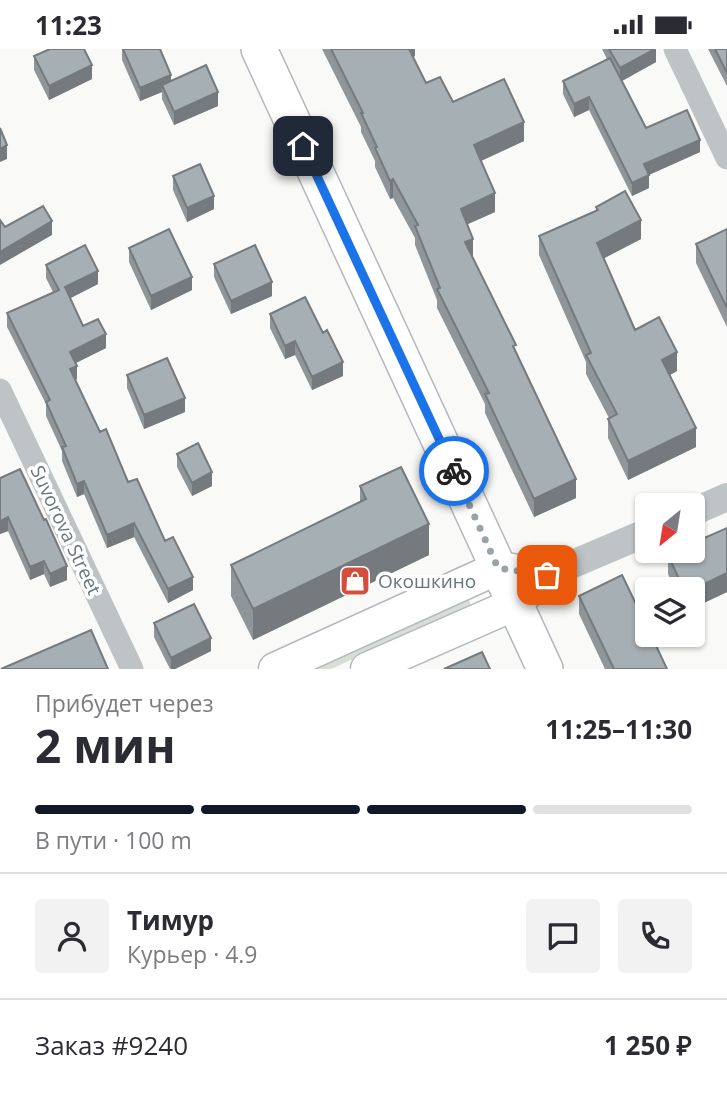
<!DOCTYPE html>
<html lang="ru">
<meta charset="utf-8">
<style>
:root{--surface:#fff;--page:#f2f2f3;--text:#2b2b33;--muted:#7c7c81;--line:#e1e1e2;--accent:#111827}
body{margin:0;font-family:"Open Sans",sans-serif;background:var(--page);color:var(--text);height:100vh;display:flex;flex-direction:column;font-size:26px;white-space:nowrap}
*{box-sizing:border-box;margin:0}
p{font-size:23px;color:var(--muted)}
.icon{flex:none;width:38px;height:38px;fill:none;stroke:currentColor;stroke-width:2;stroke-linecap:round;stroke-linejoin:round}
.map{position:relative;height:620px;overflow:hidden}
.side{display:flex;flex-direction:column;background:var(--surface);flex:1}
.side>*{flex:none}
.needle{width:46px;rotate:210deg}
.controls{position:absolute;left:635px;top:444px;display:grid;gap:14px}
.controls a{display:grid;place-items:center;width:70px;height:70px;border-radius:7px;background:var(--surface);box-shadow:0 2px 5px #0004;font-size:35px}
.pin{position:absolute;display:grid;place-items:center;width:60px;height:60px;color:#fff;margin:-30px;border-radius:14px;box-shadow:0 4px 10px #0006}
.courier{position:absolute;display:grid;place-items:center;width:70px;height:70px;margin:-35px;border:5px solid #1a73e8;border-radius:50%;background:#fff;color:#222;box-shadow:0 2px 9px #0007}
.headline em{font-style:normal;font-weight:700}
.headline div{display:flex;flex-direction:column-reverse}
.headline{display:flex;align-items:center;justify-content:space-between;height:119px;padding:0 35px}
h1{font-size:46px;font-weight:700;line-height:52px}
.bar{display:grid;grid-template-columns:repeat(4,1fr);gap:10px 7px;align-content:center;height:84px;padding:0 35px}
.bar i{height:9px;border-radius:5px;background:var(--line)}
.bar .active{background:var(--accent)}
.bar p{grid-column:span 4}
.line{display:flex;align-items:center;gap:18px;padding:0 35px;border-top:2px solid var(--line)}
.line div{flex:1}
.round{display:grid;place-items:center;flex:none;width:74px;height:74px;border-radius:7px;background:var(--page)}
.status{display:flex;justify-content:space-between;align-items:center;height:49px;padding:0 35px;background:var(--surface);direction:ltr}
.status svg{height:19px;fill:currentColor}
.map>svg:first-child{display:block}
.green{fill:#daddd6}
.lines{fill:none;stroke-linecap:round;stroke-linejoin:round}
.secondary-casing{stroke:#b3b9bd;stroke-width:35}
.primary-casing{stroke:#b2b8bb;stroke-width:38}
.minor{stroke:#bec3c6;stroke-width:23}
.tertiary{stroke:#bec3c6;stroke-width:28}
.secondary{stroke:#fff;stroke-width:32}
.primary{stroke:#fff;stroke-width:35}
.wall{fill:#8f969a}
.shaded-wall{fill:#747a7d}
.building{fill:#a6afb3;stroke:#747a7d;stroke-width:2}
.done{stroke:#99a4a9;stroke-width:7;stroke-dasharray:0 12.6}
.route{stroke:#1a73e8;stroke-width:9}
.labels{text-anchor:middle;stroke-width:7;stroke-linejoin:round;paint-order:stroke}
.street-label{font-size:19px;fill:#66777f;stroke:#fff}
.poi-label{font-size:19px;fill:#66777f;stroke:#fff;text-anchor:start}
</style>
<div class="status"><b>11:23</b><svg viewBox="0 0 49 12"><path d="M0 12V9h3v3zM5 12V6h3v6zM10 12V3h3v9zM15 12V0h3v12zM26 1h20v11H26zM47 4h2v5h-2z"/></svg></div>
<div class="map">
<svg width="727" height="620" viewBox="0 0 727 620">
<rect width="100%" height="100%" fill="#f9f9f7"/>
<path class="green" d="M467,546L471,556L331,620H305Z"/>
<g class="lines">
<g class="secondary-casing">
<path id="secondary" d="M275,620L498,519L547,526
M367,620L515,555L534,537"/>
</g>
<g class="primary-casing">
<path id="primary" d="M259,0L545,620"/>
</g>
<path class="minor" d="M675,0L727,109
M0,341L132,620"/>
<path class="tertiary" d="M693,463L727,448
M547,526L648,483"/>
<use href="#secondary" class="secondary"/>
<use href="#primary" class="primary"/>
</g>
<path class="wall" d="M122,0H160L171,32L218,57L174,76L162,50V43L140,52L122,11Z
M322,0H415V7L413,8L426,34L453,53L524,92L481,112L495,163L468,175L473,209L516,304L576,449L534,468L485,364V355L437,259V251L415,196V189L393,149L390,150L375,118V112L361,83V78Z
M602,0H656V13L622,32L646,79L700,103L649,126V139L632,147L589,61L574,68L563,45V32L607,10Z
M708,0H727V37Z
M34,7L92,30L49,51L34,21Z
M173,127L214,160L187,173L173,141Z
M596,158L641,190L604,209L635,281L677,322L670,326L696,398L628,431L608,389V370L609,369L586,325V313L539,206V187L596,162Z
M727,180V278L696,214V195Z
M129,199L192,241L151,261L129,213Z
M214,215L272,247L231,265L214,228Z
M46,216L98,235L70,249L83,277L106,299L75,314L77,330L75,331L100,383L128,433L165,492L193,541L168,554L134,488L107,499L84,445L77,448L62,412V402L46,367V355L7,278V264L53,243L46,229Z
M270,265L343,327L312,341L295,306L285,310L270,279Z
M127,326L185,363L144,380L127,339Z
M177,405L212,437L192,447L177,418Z
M0,429L67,531L50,538L44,525L30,531L8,482L0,485Z
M360,437L429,506L253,591L231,547V516L360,453Z
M727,479V543L693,559V541H675L668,525V506Z
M579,547L667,620H605L579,565Z
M154,574L211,602L175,620H170L154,588Z"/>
<path class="shaded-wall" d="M406,0H415V7L406,11Z
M656,0V13L620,33V19Z
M92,16V30L49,51V37Z
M171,26V39L162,36V43L140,52V39Z
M218,43V57L174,76V63Z
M589,48V61L574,68V55Z
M524,73V92L474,115V96Z
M700,91V103L644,128V115Z
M7,96V110L0,113V100Z
M649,126V139L632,147V134Z
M393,130V149L390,150V132Z
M495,144V163L461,178V160Z
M214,147V160L187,173V159Z
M641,171V190L597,213V194Z
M52,172V186L0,216V203Z
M473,190V208L465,193Z
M98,222V235L65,252V238Z
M192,228V241L151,261V247Z
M272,233V247L231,265V252Z
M106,285V299L70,317V303Z
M295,292V306L285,310V297Z
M677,303V322L662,330V311Z
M343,313V327L312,341V328Z
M77,317V330L70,334V320Z
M185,349V363L144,380V366Z
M696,379V398L628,431V412Z
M212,423V437L192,447V434Z
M576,430V449L534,468V450Z
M84,432V445L77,448V435Z
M8,468V482L0,485V472Z
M134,474V488L107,499V486Z
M429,475V506L253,591V560Z
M44,512V525L30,531V518Z
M67,517V531L50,538V525Z
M727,524V543L693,559V541Z
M193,528V541L168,554V540Z
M211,589V602L175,620H171V609Z"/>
<path class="building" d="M50,0H84L92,16L49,37L34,7Z
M123,0H160L171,26L140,39Z
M331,0H409L426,34L440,28L453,53L504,30L524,73L474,96L495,144L461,160L473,190L465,193L516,296L513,297L576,430L534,450L485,345L489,344L437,240L440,239L415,177L418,176L393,130L390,132L375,99L377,98L361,64H363Z
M609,0H655L620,19Z
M715,0H727V24Z
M610,9L646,79L687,61L700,91L644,115L649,126L632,134L589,48L574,55L563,32Z
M206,16L218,43L174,63L162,36Z
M0,79L7,96L0,100Z
M200,115L214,147L187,159L173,127Z
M625,142L641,171L597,194L635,281L659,268L677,303L662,311L696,379L628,412L608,370L617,365L586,306L591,304L539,187L598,161L596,158Z
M43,157L52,172L0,203V171L5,178Z
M169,180L192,228L151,247L129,199Z
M727,180V259L696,195Z
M85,196L98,222L65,238L83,277L98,270L106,285L70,303L77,317L70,320L100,383L106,380L128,433L137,430L165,492L173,488L193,528L168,540L134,474L107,486L84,432L77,435L62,398L66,397L46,353L50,351L7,264L59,241L46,216Z
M255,196L272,233L231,252L214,215Z
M305,248L323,284L327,281L343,313L312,328L295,292L285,297L270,265Z
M167,309L185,349L144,366L127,326Z
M198,394L212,423L192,434L177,405Z
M401,418L429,475L253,560L231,516L366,450L360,437Z
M20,420L44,471L46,470L67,517L50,525L44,512L30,518L8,468L0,472V429Z
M727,479V524L692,541H684L668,506L676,502H693V494Z
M622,526L648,580V586H651L667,620H614L579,547Z
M194,555L211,589L171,609L154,574Z
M91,581L108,620H1Z
M482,603L490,620H444Z"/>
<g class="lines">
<path class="done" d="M454,422L498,519L547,526"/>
<path class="route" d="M303,97L454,422"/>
</g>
<defs>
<g id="shop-square" transform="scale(1.575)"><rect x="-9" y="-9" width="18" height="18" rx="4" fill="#d44e3b" stroke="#fff"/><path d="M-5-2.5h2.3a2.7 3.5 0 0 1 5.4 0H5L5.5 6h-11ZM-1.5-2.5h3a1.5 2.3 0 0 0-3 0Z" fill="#fff"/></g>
</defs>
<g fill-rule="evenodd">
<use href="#shop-square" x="355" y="532"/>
</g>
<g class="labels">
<g class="street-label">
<text transform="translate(66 481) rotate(65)" y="7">Suvorova Street</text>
</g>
<g class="poi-label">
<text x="378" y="539">Окошкино</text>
</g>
</g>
</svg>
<div class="controls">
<a><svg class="needle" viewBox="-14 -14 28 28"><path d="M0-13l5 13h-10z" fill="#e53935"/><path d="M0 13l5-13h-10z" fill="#7c7c81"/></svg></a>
<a><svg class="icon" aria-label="layers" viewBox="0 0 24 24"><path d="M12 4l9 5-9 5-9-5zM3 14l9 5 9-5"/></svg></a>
</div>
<div class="pin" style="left:547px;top:526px;background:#ea580c"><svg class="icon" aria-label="bag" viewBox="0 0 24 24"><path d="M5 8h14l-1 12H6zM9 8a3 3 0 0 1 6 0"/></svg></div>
<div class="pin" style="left:303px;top:97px;background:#1f2937"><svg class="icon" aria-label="home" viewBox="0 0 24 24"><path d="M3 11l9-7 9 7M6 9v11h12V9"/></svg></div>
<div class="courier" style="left:454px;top:422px"><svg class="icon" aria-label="bike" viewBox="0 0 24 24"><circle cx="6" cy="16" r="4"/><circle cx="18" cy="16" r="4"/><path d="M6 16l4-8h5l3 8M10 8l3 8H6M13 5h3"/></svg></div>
</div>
<section class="side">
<div class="headline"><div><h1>2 мин</h1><p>Прибудет через</p></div><em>11:25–11:30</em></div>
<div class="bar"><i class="active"></i><i class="active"></i><i class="active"></i><i></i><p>В пути · 100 m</p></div>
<div class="line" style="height:126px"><a class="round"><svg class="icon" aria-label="person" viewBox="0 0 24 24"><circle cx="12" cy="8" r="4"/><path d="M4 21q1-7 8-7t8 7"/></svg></a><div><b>Тимур</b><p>Курьер · 4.9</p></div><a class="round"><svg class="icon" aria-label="chat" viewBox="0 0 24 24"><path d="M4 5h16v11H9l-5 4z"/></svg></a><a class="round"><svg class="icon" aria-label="phone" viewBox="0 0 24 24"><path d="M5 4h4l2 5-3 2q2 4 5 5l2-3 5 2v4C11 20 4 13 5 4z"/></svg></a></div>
<div class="line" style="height:91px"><div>Заказ #9240</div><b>1 250 ₽</b></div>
</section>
